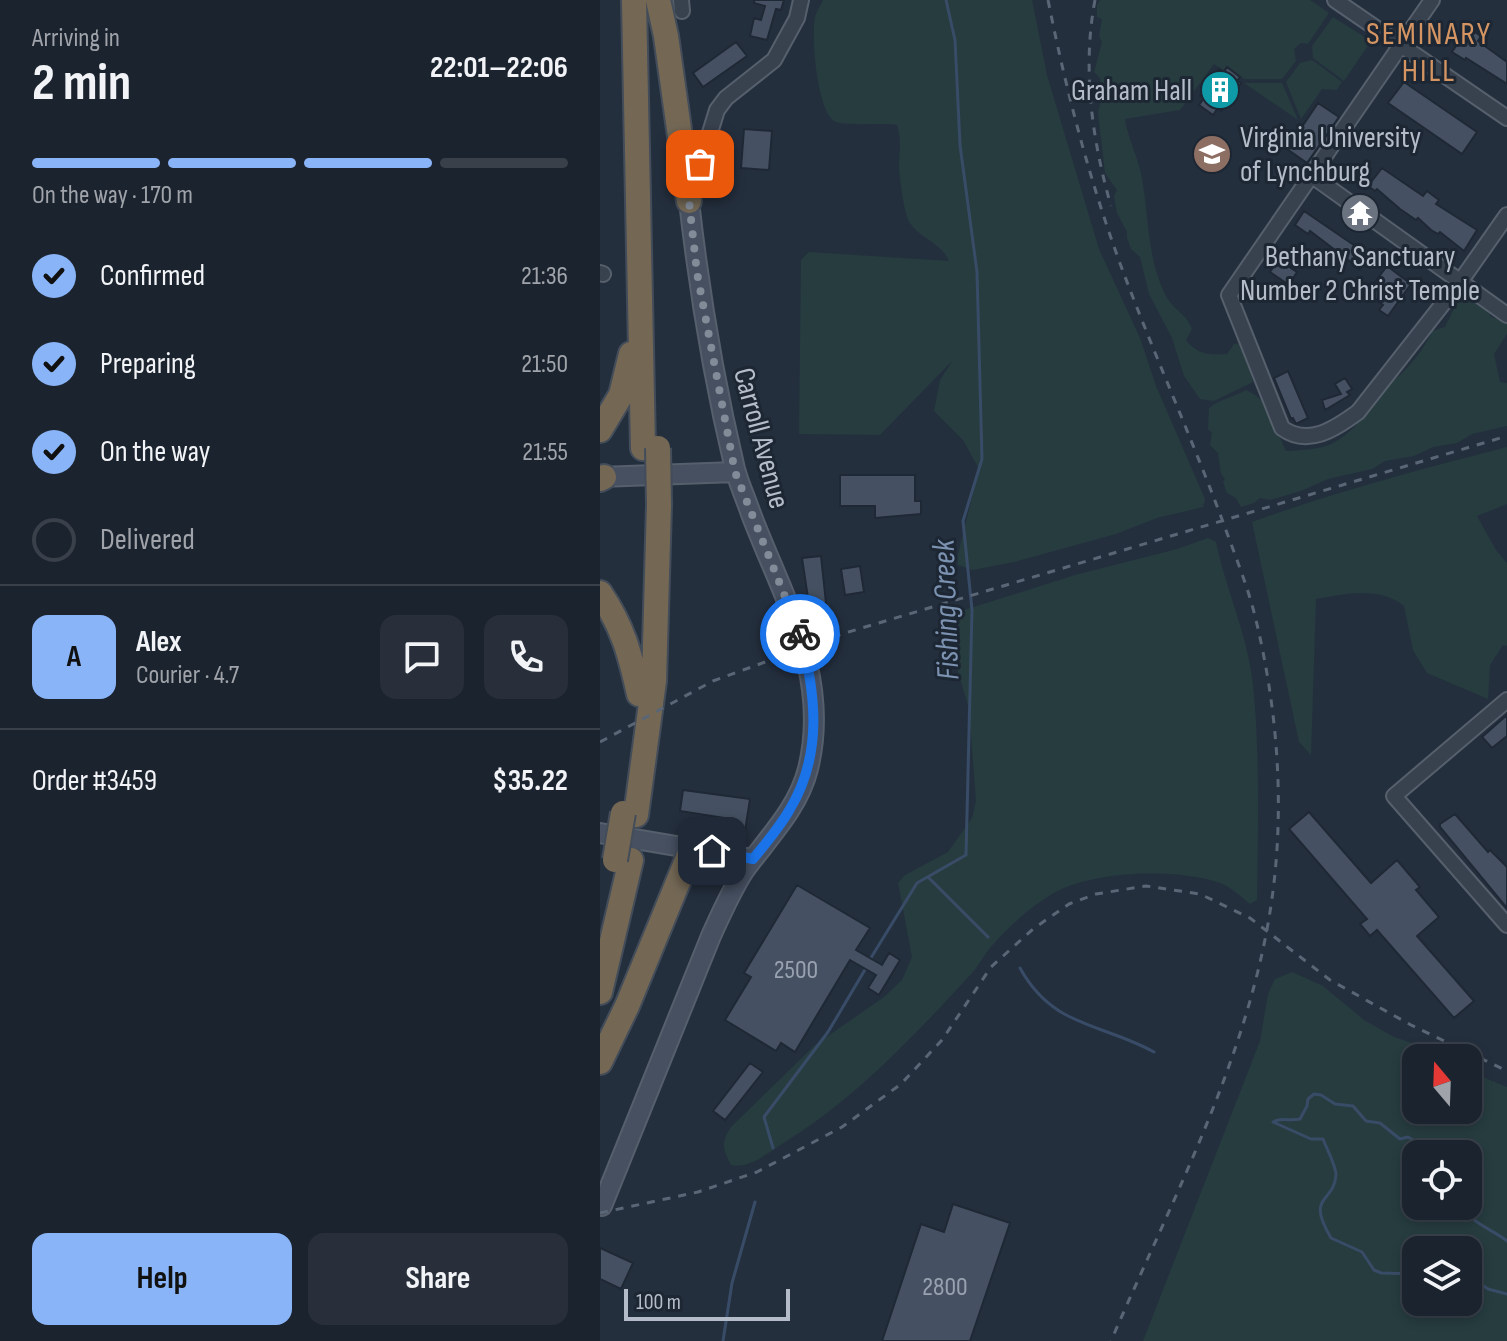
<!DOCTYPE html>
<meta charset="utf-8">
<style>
:root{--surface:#1b232e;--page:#282f3a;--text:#f1f3f6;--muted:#a0a4aa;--line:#39404a;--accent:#8ab4f8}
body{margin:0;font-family:"Sofia Sans Condensed",sans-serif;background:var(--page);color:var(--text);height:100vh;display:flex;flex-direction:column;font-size:30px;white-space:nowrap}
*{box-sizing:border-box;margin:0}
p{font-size:26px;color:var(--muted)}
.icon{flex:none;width:44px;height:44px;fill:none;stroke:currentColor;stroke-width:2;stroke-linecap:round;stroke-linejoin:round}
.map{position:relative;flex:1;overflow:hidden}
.side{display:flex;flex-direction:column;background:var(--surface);width:600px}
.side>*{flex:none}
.needle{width:52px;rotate:341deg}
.fabs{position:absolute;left:802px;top:1044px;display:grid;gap:16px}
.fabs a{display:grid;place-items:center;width:80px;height:80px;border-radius:16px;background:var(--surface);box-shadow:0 4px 12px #0003,0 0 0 2px var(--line);font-size:40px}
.scale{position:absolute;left:24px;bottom:20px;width:166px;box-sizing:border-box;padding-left:8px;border:4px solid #b4bcc9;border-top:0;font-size:22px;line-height:28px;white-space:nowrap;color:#b4bcc9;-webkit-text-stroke:6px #1d2633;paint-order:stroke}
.pin{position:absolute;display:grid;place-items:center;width:68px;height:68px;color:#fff;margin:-34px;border-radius:16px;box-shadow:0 4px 12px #0006}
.courier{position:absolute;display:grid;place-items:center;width:80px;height:80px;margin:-40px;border:6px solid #1a73e8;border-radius:50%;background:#fff;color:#222;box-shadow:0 2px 10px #0007}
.summary em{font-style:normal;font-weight:700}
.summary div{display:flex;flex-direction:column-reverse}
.summary{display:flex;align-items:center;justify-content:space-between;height:136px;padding:0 32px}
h1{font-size:52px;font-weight:700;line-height:60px}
.bar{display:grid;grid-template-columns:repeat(4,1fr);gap:12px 8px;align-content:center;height:96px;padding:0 32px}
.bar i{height:10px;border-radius:6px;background:var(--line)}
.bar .on{background:var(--accent)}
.bar p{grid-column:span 4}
.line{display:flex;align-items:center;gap:20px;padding:0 32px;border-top:2px solid var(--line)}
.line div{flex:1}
.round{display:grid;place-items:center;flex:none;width:84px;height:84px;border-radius:16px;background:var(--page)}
ol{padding:0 32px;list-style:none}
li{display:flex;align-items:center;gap:24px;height:88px}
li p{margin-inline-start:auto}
li .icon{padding:8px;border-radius:50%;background:var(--accent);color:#111;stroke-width:4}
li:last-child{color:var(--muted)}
li i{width:44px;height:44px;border:4px solid var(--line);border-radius:50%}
.cta{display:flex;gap:16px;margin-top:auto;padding:16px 32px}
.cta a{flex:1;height:92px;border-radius:16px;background:var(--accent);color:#111;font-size:32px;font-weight:700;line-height:92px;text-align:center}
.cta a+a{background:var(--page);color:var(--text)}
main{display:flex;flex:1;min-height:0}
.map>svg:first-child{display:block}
.green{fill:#263c3f;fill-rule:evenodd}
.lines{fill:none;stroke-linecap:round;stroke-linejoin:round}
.stream{stroke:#394c67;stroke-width:3}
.building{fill:#455162;stroke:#1f2835;stroke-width:2}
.street-casing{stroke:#565f6c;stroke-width:18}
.secondary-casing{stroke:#565f6c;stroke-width:22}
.highway-casing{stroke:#434c59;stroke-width:28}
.street{stroke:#38414e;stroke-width:14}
.secondary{stroke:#465061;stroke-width:18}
.highway{stroke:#746855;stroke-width:24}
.rail{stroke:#5a6575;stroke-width:3;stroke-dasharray:8 8;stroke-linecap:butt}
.highway-bridge-casing{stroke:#434c59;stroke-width:28;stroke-linecap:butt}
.highway-bridge{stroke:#746855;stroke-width:24}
.done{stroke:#828b98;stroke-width:8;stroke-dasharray:0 14.4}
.route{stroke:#1a73e8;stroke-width:10}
.labels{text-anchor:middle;stroke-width:6;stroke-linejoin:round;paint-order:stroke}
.number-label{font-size:26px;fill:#98a1af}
.poi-label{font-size:30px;fill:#b4bcc9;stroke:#1d2633;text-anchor:end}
.street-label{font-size:30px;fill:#b4bcc9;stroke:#1d2633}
.neighbourhood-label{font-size:32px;letter-spacing:2px;fill:#d59563;stroke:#1d2633}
.water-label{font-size:32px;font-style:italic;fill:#7c92b1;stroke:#1d2633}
</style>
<main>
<section class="side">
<div class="summary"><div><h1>2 min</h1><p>Arriving in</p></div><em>22:01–22:06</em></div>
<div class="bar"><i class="on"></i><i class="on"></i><i class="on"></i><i></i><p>On the way · 170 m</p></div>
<ol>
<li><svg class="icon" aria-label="check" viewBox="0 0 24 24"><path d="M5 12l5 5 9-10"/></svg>Confirmed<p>21:36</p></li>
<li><svg class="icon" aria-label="check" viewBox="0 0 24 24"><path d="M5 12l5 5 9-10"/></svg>Preparing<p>21:50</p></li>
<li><svg class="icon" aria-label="check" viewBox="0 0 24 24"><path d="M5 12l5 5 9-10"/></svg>On the way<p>21:55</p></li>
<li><i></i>Delivered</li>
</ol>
<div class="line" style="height:144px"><b class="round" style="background:var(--accent);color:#111">A</b><div><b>Alex</b><p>Courier · 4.7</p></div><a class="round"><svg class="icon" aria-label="chat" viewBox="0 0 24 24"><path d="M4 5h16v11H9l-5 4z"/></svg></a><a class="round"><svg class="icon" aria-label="phone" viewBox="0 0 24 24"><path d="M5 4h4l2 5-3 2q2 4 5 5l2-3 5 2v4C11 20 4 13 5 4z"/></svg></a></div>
<div class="line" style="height:104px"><div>Order #3459</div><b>$35.22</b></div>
<div class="cta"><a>Help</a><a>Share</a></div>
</section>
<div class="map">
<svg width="907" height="1341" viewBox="0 0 907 1341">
<rect width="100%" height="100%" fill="#242f3e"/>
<path class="green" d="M223,0H432L447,75L499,249L540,338L556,386L605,499L603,507L557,518L516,534L414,562L373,570L358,565L357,558L379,469L363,440L334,411L340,380L353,360L280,435L199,434L201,260L209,252L349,261C340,240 315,238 307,217C303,203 300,182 299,167C299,151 302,140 297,125C282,122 244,127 234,121C217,109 211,38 215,17C216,12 221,5 223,0Z
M500,0H710L729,13L708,44L701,43L694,49L696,61L682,79H644L627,66L623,70L614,64L580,110L525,119C528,139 539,159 542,179C549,217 547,253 563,290C571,310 586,312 592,329L586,340C598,355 609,355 627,354L634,344L643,343L653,382L614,401L600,399L584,376L572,338L549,294L540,257L531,249L527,238V232L517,213L514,196L517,190L505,173L498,113L502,96L500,78L494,72L502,42L499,36L502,19L497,17V5Z
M733,17L771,41L744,81L713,58L712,46Z
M712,60L742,82L737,90L722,89L701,119L686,82L700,63Z
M644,83H682L698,120Z
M861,294L880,298L891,317L907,322V334L894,354L900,382L907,383V426L872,434L857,443L833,447L814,456L785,461L772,469L728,479L701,491L670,500L660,498L654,503L641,507L636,498L627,493L623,482L625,479L621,474L618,453L610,445L612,433L608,429L609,408C620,399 634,397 646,390C677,405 673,425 686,451C701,450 721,450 735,442C757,430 774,403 790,383C794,379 800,376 804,371C814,361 827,344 832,331L845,327Z
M907,447V504L877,516L896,550L907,563V646L903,645L890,665L888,699L827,673L813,650L804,606C778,586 746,594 716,599L711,755L699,742L652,522C735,492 821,469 907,447Z
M608,538L616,542C626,590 648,636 653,685C660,753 658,831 657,900L650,904C641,897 631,887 620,883C577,868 489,870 449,896C427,910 407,928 390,948C384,955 379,965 373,972C318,1032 254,1100 185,1142C169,1152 150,1169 131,1165C122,1148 121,1142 131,1127L215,1045L284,997L302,980L312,957L298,883L305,875L348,852L372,818L376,801L369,709L348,638L350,621L361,611L475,575L577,549Z
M692,972L723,986L764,1020L794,1037L818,1045L842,1058H816V1110H868V1071L907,1087V1341H543L660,1041L668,994L675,979ZM816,1154H868V1206H816ZM816,1250H868V1302H816Z"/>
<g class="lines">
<path class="stream" d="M329,878L388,937
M269,961L317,883L366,855L372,610L363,521L382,459L377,272L360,145L355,40L346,0
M420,968C453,1028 502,1023 554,1052
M675,1121C684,1118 690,1121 700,1119L707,1106L708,1099L714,1094L721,1095L735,1104L753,1106L766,1121L780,1123L800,1139L808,1137L825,1147H838L847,1154
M673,1122L711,1139H723C726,1147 736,1166 736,1175C734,1204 705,1194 731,1238L762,1252L774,1270L781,1273L816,1274
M173,1148L164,1117L228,1032L266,968
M864,1206C871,1224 892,1229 907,1241
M868,1275L888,1289L907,1294
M123,1341L132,1283L155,1202"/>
</g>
<path class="building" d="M154,0H184L181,10L176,9L167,40L150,36L154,18L161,20L165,6L154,3Z
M868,28L881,36L878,41L907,62V84L866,58L865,60L852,52Z
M136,42L147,56L103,87L93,73Z
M627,67L640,77L637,81L641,83L621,111L618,108L613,115L599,105L604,98L600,96L619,69L624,72Z
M804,82L877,132L862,154L788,103Z
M718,103L739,117L707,163L687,149Z
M144,129L172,131L169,170L141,168Z
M782,168L823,196L827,191L839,200L836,204L877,230L864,251L840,232L838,234L831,230L818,218L816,220L800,209L777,189L775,191L768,186Z
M704,211L764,252L762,254L768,258L760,269L710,231L708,234L695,225Z
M678,260L697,272L689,285L670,272Z
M787,266L811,284L788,316L779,310L783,305L767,293Z
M688,371L708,418L696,424L693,418L691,419L674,378Z
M745,378L752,389L747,392L750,395L725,410L722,400L741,394L735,384Z
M240,475H315V501H321V514L275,518V506H240Z
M221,556L226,603L209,605L202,558Z
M260,566L264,592L245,595L241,569Z
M907,715V736L892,748L882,737Z
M83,790L150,799L145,831L124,828L125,818L80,811Z
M709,812L771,883L797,860L820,887L816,890L839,917L817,936L874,1001L854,1018L777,930L770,936L760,924L767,919L689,829Z
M855,814L888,852L890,850L907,867V908L840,827V824Z
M197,885L270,928L256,950L282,965L289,953L300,960L279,995L268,988L276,975L250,960L195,1052L181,1043L176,1051L125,1020L151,977L144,973Z
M150,1063L163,1072L125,1120L113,1111Z
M353,1204L410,1223L370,1341H282L321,1224L344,1232Z
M0,1248L33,1263L21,1289L0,1279Z"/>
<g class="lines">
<g class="street-casing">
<path id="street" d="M81,0L82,11
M735,0L907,118
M832,0L629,295L682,428C708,447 735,429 758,412L860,282L907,215
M711,175L907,315
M92,191L117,110L126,98L174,60L197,18L201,0
M0,273L3,274
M907,700L794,796L907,925"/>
</g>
<g class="secondary-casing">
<path id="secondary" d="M0,477L135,472
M0,833L153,859
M2,1206L111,936C121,914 131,891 144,871C167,839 198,809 208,769C231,675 183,598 151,514C146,499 139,484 135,469C114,381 99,290 89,201"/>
</g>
<g class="highway-casing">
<path id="highway" d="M34,0L43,448
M58,0L66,36L89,201
M0,430L21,395L31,354
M0,479L4,477
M0,593C23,627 30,654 39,694
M36,815L54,681L59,505
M0,992L31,860
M0,1062L27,1006L92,848"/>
</g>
<use href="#street" class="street"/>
<use href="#secondary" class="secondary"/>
<use href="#highway" class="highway"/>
<path class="rail" d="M448,0C466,90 489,179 521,266C553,352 591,436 623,522C634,553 647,584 655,616C679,714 686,818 669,918C644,1066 570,1204 511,1341
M495,0C482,68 492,140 511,206
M0,742L113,681L245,633L907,436
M0,1213L98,1192L157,1172L242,1127L301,1084L342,1040L391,967L433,929L469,904L496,894L546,886L600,894L650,918L730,980L811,1025L907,1071"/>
<g class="highway-bridge-casing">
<path id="highway-bridge" d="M58,448L59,505
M15,860L23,813"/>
</g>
<use href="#highway-bridge" class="highway-bridge"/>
</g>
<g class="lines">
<path class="done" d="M100,164L89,201L97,273L135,472L200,634"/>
<path class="route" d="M112,851L153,859C166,843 180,827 190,809C223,754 216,693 200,634"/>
</g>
<defs>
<g id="building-disc" transform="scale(2)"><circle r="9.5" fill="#0f9aa8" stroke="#1d2633"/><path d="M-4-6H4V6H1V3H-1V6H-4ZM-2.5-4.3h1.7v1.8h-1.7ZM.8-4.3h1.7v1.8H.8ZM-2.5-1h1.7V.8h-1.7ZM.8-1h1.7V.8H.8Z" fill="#fff"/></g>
<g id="university-disc" transform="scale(2)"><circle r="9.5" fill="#8d6e63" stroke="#1d2633"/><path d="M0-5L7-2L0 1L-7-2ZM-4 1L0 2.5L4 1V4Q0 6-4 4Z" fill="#fff"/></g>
<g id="temple-disc" transform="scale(2)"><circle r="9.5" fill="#6b7280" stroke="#1d2633"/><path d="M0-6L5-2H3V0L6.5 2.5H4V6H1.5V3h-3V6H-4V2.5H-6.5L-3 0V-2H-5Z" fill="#fff"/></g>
</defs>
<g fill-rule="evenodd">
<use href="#building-disc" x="620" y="90"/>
<use href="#university-disc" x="612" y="154"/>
<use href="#temple-disc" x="760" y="213"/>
</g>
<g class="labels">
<g class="number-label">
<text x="196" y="978">2500</text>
<text x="345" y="1295">2800</text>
</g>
<g class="poi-label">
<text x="592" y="100">Graham Hall</text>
<text x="640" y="147" text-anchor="start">Virginia University<tspan x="640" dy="34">of Lynchburg</tspan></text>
<text x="760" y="266" text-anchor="middle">Bethany Sanctuary<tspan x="760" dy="34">Number 2 Christ Temple</tspan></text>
</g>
<g class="street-label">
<text transform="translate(162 438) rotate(75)" y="10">Carroll Avenue</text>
</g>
<g class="neighbourhood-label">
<text x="829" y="44">SEMINARY<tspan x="829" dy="37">HILL</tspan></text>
</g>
<g class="water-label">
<text transform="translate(345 610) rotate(-92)" y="11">Fishing Creek</text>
</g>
</g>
</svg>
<div class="fabs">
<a><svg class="needle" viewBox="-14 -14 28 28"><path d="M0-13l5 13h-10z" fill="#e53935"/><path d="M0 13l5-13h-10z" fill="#a0a4aa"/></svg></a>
<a><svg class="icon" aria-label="locate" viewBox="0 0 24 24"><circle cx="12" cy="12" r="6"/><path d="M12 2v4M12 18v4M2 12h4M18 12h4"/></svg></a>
<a><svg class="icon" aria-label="layers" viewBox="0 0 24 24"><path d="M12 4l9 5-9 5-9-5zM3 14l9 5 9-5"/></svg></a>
</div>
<div class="scale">100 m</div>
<div class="pin" style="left:100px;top:164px;background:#ea580c"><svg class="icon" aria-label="bag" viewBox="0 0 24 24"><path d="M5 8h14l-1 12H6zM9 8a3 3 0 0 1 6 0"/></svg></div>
<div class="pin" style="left:112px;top:851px;background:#1f2937"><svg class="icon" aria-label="home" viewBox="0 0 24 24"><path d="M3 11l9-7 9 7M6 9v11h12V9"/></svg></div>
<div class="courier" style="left:200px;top:634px"><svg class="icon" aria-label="bike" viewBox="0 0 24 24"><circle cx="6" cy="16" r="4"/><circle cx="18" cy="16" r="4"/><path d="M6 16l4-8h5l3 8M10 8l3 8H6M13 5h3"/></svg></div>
</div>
</main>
